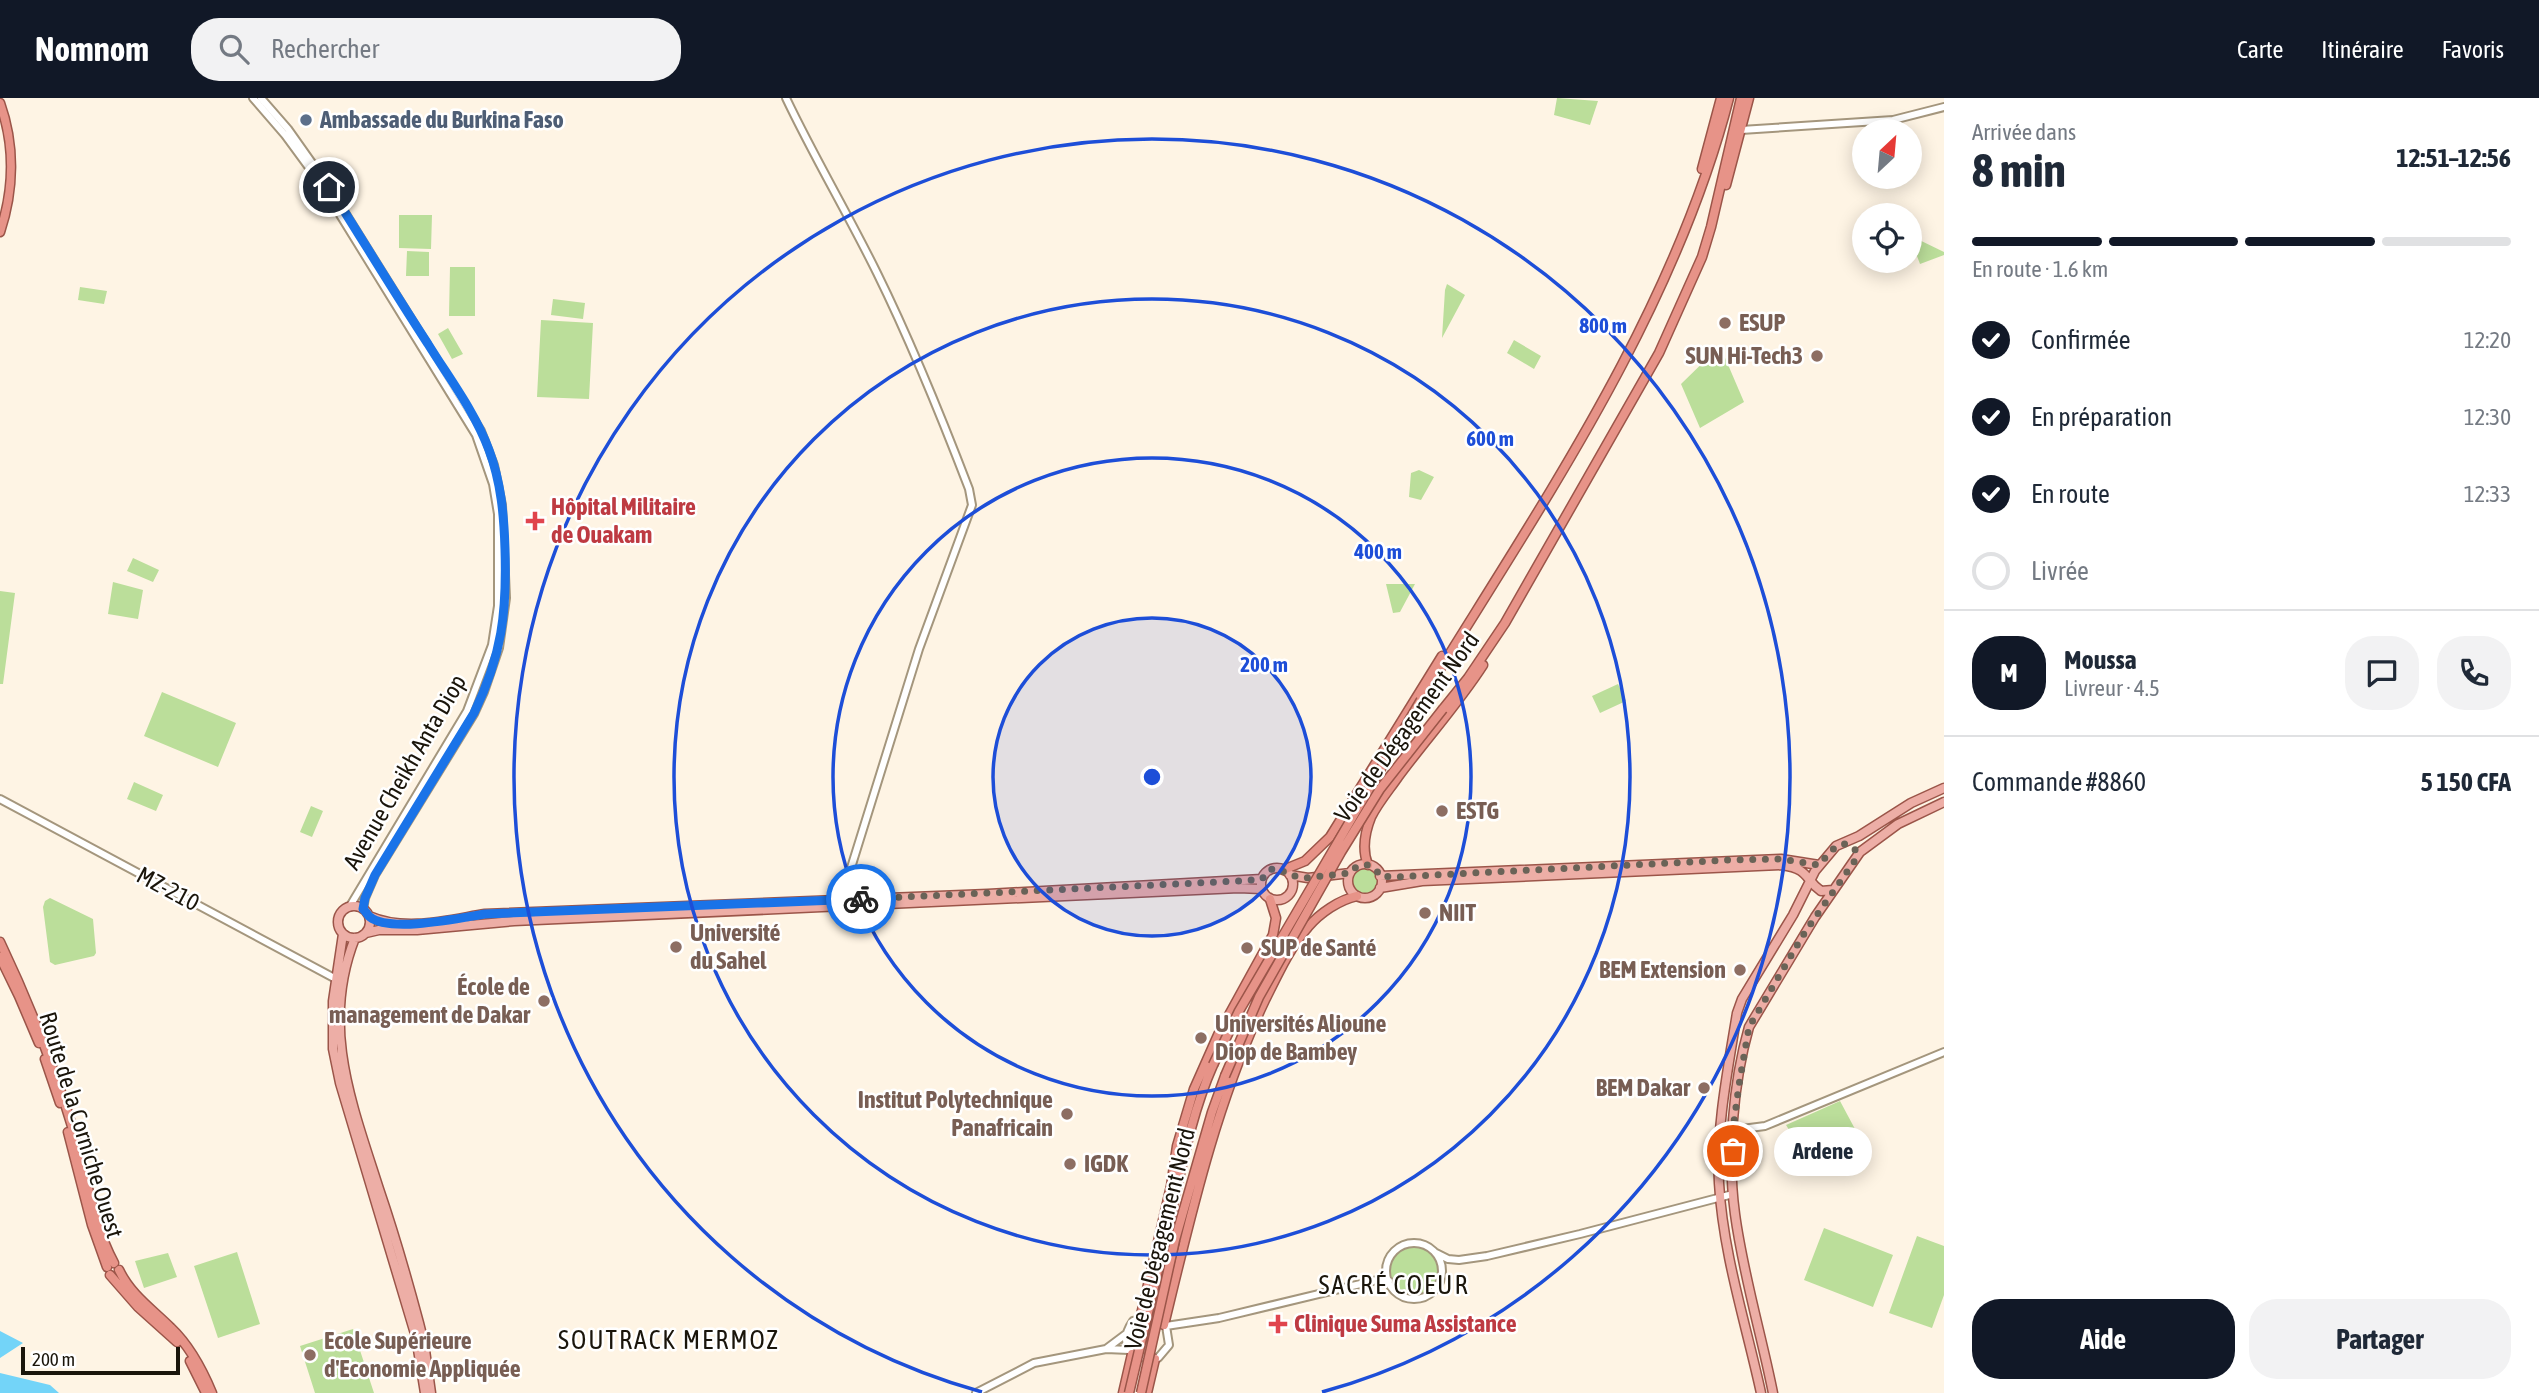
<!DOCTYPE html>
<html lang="fr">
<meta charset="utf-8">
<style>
:root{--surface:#fff;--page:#f2f2f3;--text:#1f2937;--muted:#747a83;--line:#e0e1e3;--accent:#111827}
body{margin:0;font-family:"Asap Condensed",sans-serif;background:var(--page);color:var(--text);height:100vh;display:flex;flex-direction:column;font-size:26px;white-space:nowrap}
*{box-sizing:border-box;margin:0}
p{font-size:23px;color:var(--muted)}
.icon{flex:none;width:38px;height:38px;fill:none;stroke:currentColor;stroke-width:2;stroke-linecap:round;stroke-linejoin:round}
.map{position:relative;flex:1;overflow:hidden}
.side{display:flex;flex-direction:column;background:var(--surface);width:595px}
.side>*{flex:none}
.needle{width:46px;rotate:26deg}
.fabs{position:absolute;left:1852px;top:21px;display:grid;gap:14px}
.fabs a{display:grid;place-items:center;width:70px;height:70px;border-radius:50%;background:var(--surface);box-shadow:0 4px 18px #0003;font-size:35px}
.scale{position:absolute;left:21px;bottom:18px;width:159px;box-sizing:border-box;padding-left:7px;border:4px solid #1a150b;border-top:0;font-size:19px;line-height:24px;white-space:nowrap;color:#1a150b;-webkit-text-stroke:5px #fff;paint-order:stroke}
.pin{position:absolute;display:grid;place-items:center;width:60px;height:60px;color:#fff;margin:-30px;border:4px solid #fff;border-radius:50%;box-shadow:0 2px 7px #0007}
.courier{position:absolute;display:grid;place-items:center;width:70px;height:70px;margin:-35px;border:5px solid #1a73e8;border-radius:50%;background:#fff;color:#222;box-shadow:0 2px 9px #0007}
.bubble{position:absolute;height:49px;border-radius:24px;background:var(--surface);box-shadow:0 4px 18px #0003;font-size:23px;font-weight:700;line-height:49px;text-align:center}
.overview em{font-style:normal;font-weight:700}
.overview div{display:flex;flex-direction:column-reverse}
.overview{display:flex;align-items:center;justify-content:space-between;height:119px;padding:0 28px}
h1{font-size:46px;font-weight:700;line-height:52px}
.bar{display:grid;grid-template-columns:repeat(4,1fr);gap:10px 7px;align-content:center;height:84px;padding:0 28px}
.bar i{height:9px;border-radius:5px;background:var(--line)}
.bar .on{background:var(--accent)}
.bar p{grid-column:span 4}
.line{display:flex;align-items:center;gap:18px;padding:0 28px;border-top:2px solid var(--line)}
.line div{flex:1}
.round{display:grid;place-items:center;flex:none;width:74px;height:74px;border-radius:28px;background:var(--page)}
ol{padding:0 28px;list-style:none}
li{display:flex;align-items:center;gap:21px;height:77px}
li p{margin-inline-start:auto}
li .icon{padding:7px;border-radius:50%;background:var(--accent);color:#fff;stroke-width:4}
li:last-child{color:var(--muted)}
li i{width:38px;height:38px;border:4px solid var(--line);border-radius:50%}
.primary-button{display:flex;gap:14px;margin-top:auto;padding:14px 28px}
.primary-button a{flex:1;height:80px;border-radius:28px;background:var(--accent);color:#fff;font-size:28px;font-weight:700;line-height:80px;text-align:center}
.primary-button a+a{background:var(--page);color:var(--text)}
header{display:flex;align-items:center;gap:42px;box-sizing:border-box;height:98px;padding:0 35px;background:var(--accent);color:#fff}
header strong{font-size:33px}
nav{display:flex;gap:38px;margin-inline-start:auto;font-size:24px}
.search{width:490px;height:63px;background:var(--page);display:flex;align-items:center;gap:18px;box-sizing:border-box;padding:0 24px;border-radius:28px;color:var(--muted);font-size:26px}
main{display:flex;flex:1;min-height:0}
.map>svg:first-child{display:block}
.green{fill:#bbde9a}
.water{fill:#73d4f8}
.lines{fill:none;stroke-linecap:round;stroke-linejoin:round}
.tertiary-casing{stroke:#a4967d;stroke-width:10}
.primary-casing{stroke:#9b5549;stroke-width:11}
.trunk-casing{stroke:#9b5549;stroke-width:11}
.tertiary{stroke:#fff;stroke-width:6}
.primary{stroke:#edaea6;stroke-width:8}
.trunk{stroke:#e79388;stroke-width:8}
.trunk-bridge-casing{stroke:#9b5549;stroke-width:11;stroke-linecap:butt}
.trunk-bridge{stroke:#e79388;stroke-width:8}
.done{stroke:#6a6357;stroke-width:7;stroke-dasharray:0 12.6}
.route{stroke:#1a73e8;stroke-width:9}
.ring{fill:none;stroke:#1d4ed8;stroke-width:3.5}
.service-dot{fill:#5c6f8a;stroke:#fff;stroke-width:2.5}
.education-dot{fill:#8d6e63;stroke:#fff;stroke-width:2.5}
.health-dot{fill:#e0444e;stroke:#fff;stroke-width:2.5}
.labels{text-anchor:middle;stroke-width:5;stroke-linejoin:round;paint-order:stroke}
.service-label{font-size:24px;font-weight:bold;fill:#4e5e75;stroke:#fff;text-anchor:start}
.education-label{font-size:24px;font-weight:bold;fill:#785e54;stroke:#fff;text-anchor:start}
.health-label{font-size:24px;font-weight:bold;fill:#be3a42;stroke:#fff;text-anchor:start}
.street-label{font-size:24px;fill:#1a150b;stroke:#fff}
.neighbourhood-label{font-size:26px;letter-spacing:2px;fill:#1a150b;stroke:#fff}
.centre{fill:#1d4ed8;stroke:#fff;stroke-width:3.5}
.ring-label{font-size:21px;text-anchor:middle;font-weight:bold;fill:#1d4ed8;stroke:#fff;stroke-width:5;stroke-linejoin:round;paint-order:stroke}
</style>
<header>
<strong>Nomnom</strong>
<div class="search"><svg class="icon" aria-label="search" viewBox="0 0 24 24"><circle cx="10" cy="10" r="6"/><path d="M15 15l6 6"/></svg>Rechercher</div>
<nav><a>Carte</a><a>Itinéraire</a><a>Favoris</a></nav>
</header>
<main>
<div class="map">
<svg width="1944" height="1295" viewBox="0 0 1944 1295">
<rect width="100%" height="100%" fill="#fef4e4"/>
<path class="green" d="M1557,0L1598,3L1590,27L1554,17Z
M399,117H432L431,151L399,150Z
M1909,137L1944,154V157L1920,166Z
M407,153L429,154V178H406Z
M450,169H475V218H449Z
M1447,186L1465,197L1442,240L1445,192Z
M80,189L107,193L104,206L78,202Z
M553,201L585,205L583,221L551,217Z
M541,222L593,225L589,301L537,299Z
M448,230L463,256L452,261L438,236Z
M1514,242L1541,258L1534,271L1507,255Z
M1720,248L1744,304L1700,330L1681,286Z
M1419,372L1434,379L1421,402L1409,399L1411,375Z
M133,460L159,472L153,484L127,473Z
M113,484L143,492L138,521L108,516Z
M1386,486H1415L1400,514L1393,515Z
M0,493L15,495L3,586H0Z
M1618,586L1626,603L1600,615L1592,598Z
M162,594L236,625L218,669L144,638Z
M134,684L163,697L156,713L127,701Z
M311,708L323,713L312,739L300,734Z
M1351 782a14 14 0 1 1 28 0a14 14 0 1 1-28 0Z
M50,800L93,821L96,855L94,858L55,867L50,864L43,809L45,803Z
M1840,1003L1855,1031L1823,1069L1805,1057L1786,1027Z
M1824,1130L1893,1157L1873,1209L1804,1182Z
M1917,1138L1944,1148V1197L1932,1230L1889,1215Z
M1388 1174a26 26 0 1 1 52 0a26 26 0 1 1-52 0Z
M237,1154L260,1226L218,1240L194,1168Z
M168,1155L177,1179L144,1190L135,1163Z
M353,1231L374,1295H315L300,1248Z"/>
<path class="water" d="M0,1233L23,1245L0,1260Z
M0,1275L50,1287L59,1295H0Z"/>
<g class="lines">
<g class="tertiary-casing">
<path id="tertiary" d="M253,0L285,37L321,86L476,337L493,386L498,416V508L492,547L467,613L350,808
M261,0L288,31L329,89L481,333L494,367L502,407L506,500L499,550L484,594L474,616L375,777L365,800L363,811
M786,0C814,59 848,116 877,175C912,246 941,318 969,391L972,407L919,551L850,773L847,801
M1741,32L1893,22L1944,9
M0,701L336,881
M1720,1030L1742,1031L1765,1028L1944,954
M1386 1173a28 28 0 1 1 56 0a28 28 0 1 1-56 0Z
M1436,1155L1448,1161L1459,1162L1487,1158L1580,1136L1733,1096
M1143,1221L1166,1228L1169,1247L1158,1260L1137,1259C1122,1249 1124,1236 1133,1223Z
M1166,1228L1219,1220L1377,1182L1389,1183
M1106,1251L1126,1236
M976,1295L1034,1265L1106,1251L1129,1252"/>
</g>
<g class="primary-casing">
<path id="primary" d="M1348 783a17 17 0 1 1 34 0a17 17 0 1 1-34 0Z
M1261 786a16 16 0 1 1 32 0a16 16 0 1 1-32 0Z
M1290,777L1308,780L1350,775
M1380,778L1781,761L1819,767
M1380,790L1422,783L1782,767C1810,771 1804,781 1821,793L1833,792
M338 824a16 16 0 1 1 32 0a16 16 0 1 1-32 0Z
M369,818C405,834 448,822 485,816L988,796L1262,781
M366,835L379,832H417L514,823L1239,790L1261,791
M343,836L333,903V951L340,985L416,1239L425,1295
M355,840C320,928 352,1006 379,1091C394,1135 407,1180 419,1225L424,1245L431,1295
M1761,1295C1746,1226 1723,1156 1719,1085C1716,1029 1728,971 1737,915L1742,901L1793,817L1815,773L1836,748L1859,738L1911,705L1944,690
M1773,1295C1761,1235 1743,1176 1735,1116C1727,1058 1733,985 1749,929L1815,819L1860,754L1898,726L1944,704"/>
</g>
<g class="trunk-casing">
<path id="trunk" d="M0,5C15,47 14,92 0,134
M1702,71L1721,0
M1726,87L1749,0
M1421,602C1538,411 1672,220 1729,0
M1443,611L1468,580L1505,525L1659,255L1702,159L1711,129L1741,0
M1368,767C1362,752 1365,734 1371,719C1378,705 1389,692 1398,679C1426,641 1458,606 1483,567
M1283,772L1305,763L1330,739L1442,558
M0,844C30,907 55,971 75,1038C87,1080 93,1126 114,1165
M0,859L19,898L39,945
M45,961L60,1005
M68,1034L92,1127L107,1169
M1166,1138C1180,1080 1189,1021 1213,967
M1175,1142L1212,1014L1225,978
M119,1172C131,1197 152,1211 171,1230C190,1248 202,1271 212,1295
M110,1177L138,1209L177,1244
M1140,1221L1171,1088L1177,1048L1194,991L1218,937L1273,837L1276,820L1270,801
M1164,1227C1191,1116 1216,1005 1265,902C1277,878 1290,849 1308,829C1320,815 1339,802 1357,798
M190,1263L206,1295
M1123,1295L1132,1256
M1147,1295L1155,1261"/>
</g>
<use href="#tertiary" class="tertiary"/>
<use href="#primary" class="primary"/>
<use href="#trunk" class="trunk"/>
<g class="trunk-bridge-casing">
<path id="trunk-bridge" d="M1213,967L1239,913L1421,602
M1225,978L1259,899L1341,754L1380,691L1443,611
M1129,1295L1166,1138
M1141,1295L1175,1142"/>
</g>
<use href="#trunk-bridge" class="trunk-bridge"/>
</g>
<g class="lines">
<path class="done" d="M861,801L1239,783L1262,781L1269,772L1277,770L1290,777L1304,780L1350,775C1359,763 1373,764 1380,778L1394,779L1730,762L1781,761L1819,767C1830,755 1840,737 1855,751L1856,761L1805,834L1749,929L1739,987L1733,1031V1053"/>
<path class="route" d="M329,89C362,141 394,194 428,246C449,280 475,314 489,352C501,384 504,417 505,451C507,515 502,557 474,615L375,777L365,800L363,811C366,813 367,817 370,819C390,835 460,820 485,816L861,801"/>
</g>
<circle cx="1152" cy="679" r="159" fill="#1d4ed8" fill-opacity=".12"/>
<g class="ring">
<circle cx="1152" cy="679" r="159"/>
<circle cx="1152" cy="679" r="319"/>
<circle cx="1152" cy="679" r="478"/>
<path d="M982 1294A638 638 0 1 1 1322 1294"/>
</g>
<circle class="service-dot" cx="306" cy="22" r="7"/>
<g class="education-dot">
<circle cx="1725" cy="225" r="7"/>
<circle cx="1817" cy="258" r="7"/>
<circle cx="1442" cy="713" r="7"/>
<circle cx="1425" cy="815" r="7"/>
<circle cx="676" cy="849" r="7"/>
<circle cx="1247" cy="850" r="7"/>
<circle cx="1740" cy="872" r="7"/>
<circle cx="544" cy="903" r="7"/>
<circle cx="1201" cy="940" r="7"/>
<circle cx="1704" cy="990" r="7"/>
<circle cx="1067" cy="1016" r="7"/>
<circle cx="1070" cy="1066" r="7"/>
<circle cx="310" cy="1257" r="7"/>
</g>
<g class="health-dot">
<path d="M531.5 412.5h7v7h7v7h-7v7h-7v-7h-7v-7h7z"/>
<path d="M1274.5 1215.5h7v7h7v7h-7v7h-7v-7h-7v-7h7z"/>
</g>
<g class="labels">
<g class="service-label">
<text x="320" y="30">Ambassade du Burkina Faso</text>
</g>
<g class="education-label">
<text x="1739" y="233">ESUP</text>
<text x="1803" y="266" text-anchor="end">SUN Hi-Tech3</text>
<text x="1456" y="721">ESTG</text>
<text x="1439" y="823">NIIT</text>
<text x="690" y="843">Université<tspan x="690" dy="28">du Sahel</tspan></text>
<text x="1261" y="858">SUP de Santé</text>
<text x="1726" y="880" text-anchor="end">BEM Extension</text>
<text x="530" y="897" text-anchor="end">École de<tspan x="530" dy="28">management de Dakar</tspan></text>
<text x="1215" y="934">Universités Alioune<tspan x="1215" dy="28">Diop de Bambey</tspan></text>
<text x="1690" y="998" text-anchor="end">BEM Dakar</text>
<text x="1053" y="1010" text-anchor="end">Institut Polytechnique<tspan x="1053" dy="28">Panafricain</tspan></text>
<text x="1084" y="1074">IGDK</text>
<text x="324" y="1251">Ecole Supérieure<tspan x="324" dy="28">d'Economie Appliquée</tspan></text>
</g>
<g class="health-label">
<text x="551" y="417">Hôpital Militaire<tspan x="551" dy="28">de Ouakam</tspan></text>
<text x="1294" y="1234">Clinique Suma Assistance</text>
</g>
<g class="street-label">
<text transform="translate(1407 629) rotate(-54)" y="8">Voie de Dégagement Nord</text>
<text transform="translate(405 674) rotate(-60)" y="8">Avenue Cheikh Anta Diop</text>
<text transform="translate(168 791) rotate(28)" y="8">MZ-210</text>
<text transform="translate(81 1027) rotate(73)" y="8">Route de la Corniche Ouest</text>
<text transform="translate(1160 1141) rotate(-76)" y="8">Voie de Dégagement Nord</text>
</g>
<g class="neighbourhood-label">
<text x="1394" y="1196">SACRÉ COEUR</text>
<text x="669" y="1251">SOUTRACK MERMOZ</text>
</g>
</g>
<circle cx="1152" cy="679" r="10" class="centre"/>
<g class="ring-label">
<text x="1603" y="235">800 m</text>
<text x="1490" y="348">600 m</text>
<text x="1378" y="461">400 m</text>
<text x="1264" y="574">200 m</text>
</g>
</svg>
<div class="fabs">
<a><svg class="needle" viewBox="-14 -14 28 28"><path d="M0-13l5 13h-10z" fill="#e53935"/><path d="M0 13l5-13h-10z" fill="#747a83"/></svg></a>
<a><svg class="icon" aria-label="locate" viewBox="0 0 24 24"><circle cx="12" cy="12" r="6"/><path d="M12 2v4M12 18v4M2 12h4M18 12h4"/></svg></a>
</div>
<div class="scale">200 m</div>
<div class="pin" style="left:1733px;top:1053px;background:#ea580c"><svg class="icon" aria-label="bag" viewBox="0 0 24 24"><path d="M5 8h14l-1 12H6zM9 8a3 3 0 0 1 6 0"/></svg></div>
<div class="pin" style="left:329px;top:89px;background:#1f2937"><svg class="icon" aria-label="home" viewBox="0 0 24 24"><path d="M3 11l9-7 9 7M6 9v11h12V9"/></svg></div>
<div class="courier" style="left:861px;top:801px"><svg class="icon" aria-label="bike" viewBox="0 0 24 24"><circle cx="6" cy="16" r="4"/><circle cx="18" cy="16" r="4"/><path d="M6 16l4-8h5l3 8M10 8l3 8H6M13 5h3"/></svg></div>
<div class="bubble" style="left:1774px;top:1029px;width:98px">Ardene</div>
</div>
<section class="side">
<div class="overview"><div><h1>8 min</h1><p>Arrivée dans</p></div><em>12:51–12:56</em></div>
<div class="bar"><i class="on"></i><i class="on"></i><i class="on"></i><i></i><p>En route · 1.6 km</p></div>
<ol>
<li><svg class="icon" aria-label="check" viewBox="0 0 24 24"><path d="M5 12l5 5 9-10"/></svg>Confirmée<p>12:20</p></li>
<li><svg class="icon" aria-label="check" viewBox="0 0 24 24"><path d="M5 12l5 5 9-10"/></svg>En préparation<p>12:30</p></li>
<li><svg class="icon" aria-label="check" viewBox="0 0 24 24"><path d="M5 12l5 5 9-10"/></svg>En route<p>12:33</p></li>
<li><i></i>Livrée</li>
</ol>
<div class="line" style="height:126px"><b class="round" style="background:var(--accent);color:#fff">M</b><div><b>Moussa</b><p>Livreur · 4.5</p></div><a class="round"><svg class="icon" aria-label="chat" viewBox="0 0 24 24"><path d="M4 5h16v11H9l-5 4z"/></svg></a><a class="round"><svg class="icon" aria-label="phone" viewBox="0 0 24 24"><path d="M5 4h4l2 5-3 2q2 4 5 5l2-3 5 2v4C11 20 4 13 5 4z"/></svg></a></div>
<div class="line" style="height:91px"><div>Commande #8860</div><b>5 150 CFA</b></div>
<div class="primary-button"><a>Aide</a><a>Partager</a></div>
</section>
</main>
